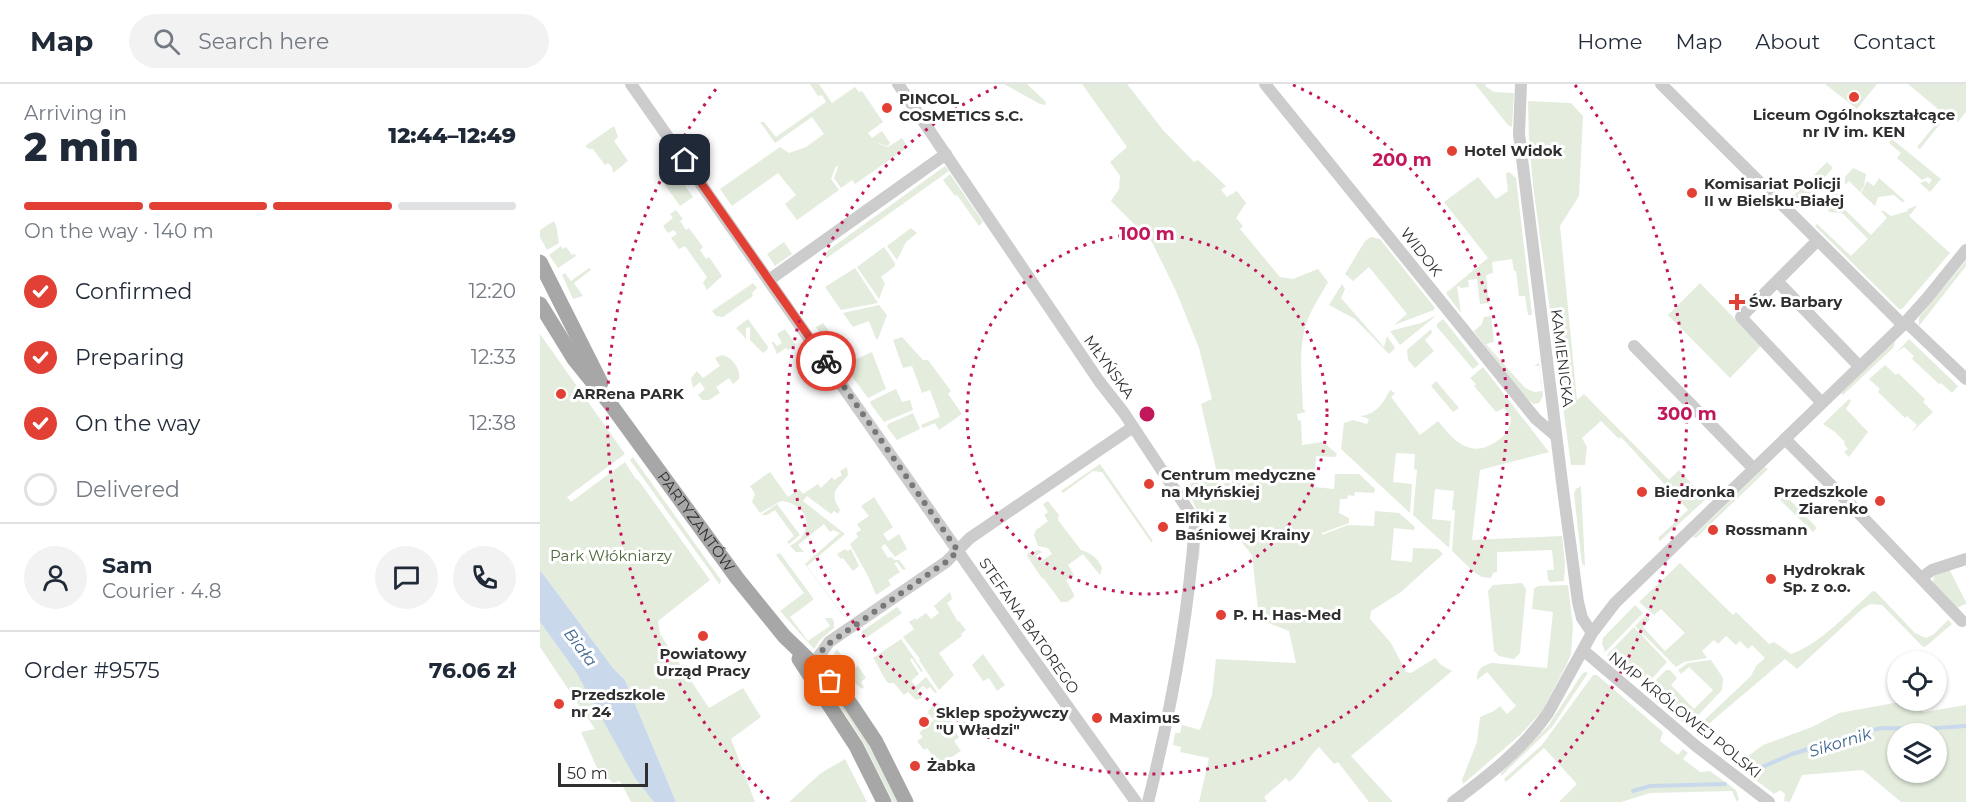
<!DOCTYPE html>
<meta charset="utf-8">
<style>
:root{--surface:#fff;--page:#f2f2f3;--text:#1f2937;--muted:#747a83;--line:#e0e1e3;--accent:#e24034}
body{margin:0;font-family:Montserrat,sans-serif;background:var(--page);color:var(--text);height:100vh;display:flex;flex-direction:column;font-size:22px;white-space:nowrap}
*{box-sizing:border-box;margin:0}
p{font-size:20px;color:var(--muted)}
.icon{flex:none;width:33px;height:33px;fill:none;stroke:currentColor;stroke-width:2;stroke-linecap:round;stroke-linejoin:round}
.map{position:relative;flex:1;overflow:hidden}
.drawer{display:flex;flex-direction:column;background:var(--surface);width:540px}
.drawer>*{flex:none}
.tools{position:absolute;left:1347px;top:567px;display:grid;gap:12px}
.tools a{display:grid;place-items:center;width:60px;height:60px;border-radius:50%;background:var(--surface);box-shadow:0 2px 4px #0004;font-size:30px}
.scale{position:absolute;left:18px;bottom:15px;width:90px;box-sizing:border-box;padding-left:6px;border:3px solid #2f2f2f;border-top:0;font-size:16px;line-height:21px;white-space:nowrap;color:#2f2f2f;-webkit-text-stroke:4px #fff;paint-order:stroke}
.pin{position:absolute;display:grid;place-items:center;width:51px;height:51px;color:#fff;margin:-26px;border-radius:12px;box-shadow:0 3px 9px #0006}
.courier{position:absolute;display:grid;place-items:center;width:60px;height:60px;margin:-30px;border:4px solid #e24034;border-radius:50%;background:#fff;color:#222;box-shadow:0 2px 8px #0007}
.summary em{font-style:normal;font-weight:800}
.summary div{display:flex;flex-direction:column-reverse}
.summary{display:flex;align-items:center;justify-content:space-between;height:102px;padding:0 24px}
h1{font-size:39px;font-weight:800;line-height:45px}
.bar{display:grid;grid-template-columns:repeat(4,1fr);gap:9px 6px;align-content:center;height:72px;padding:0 24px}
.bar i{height:8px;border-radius:4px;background:var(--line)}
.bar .selected{background:var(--accent)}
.bar p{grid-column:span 4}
.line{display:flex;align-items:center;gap:15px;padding:0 24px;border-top:2px solid var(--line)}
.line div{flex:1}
.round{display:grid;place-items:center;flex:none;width:63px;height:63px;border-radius:32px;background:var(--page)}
ol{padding:0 24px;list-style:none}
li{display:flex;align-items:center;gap:18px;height:66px}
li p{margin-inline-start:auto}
li .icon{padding:6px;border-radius:50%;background:var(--accent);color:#fff;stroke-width:4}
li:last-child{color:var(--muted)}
li i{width:33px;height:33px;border:3px solid var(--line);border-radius:50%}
header{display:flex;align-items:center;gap:36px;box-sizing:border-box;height:84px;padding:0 30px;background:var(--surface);border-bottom:2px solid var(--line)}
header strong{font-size:28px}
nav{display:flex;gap:33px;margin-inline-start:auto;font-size:21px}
.search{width:420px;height:54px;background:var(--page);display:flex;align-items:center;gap:15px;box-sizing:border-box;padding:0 21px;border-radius:33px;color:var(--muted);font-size:22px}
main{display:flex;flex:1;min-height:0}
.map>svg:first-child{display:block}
.green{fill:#e3ecdd;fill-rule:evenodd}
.water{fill:#c9d9eb}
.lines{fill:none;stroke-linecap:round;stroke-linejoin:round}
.stream{stroke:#c9d9eb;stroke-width:4}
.minor{stroke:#ccc;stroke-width:12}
.major{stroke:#a7a7a7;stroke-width:15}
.done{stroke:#787878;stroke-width:6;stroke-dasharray:0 10.8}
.route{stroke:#e24034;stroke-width:8}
.ring{fill:none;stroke:#c2185b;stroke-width:3;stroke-dasharray:3 6}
.poi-dot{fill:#e24034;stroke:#fff;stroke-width:2}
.labels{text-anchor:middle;stroke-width:6;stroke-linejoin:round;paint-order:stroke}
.poi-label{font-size:15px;font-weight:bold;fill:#2f2f2f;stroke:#fff;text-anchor:start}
.street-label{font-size:15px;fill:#2f2f2f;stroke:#fff}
.park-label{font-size:15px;fill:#4c6a3d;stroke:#fff}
.water-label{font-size:16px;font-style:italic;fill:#3e658f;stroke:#fff}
.centre{fill:#c2185b;stroke:#fff;stroke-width:3}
.ring-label{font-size:18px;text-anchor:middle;font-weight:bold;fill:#c2185b;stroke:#fff;stroke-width:6;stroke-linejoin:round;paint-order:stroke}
</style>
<header>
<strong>Map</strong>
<div class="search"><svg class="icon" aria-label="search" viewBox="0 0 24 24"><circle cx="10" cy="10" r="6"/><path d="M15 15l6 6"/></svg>Search here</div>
<nav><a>Home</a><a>Map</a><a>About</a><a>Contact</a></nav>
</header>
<main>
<section class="drawer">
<div class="summary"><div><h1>2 min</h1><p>Arriving in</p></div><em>12:44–12:49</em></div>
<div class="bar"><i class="selected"></i><i class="selected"></i><i class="selected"></i><i></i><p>On the way · 140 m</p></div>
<ol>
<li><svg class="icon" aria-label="check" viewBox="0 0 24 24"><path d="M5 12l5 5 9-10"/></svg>Confirmed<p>12:20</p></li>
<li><svg class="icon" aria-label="check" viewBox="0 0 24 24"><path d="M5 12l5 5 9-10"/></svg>Preparing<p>12:33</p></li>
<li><svg class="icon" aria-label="check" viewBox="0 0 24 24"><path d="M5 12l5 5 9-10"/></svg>On the way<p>12:38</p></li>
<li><i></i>Delivered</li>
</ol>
<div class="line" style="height:108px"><a class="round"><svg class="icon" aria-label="person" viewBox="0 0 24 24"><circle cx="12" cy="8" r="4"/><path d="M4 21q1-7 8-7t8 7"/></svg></a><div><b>Sam</b><p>Courier · 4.8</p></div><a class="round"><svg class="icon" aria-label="chat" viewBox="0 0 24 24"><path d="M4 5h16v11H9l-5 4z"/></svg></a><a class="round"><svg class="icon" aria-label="phone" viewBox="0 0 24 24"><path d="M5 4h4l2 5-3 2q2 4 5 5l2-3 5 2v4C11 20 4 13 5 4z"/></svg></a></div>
<div class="line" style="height:78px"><div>Order #9575</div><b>76.06 zł</b></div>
</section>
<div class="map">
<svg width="1426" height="718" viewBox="0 0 1426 718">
<rect width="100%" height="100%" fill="#fff"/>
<path class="green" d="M270,0H279L292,19L315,3L319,8L322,7L343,38L328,49L332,54L342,47L350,59L348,62L331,57L348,63L362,54L368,63L315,100L312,96L301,104L294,94L298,83L296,82L291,95L299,106L257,136L245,120L256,111L238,89L192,122L180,105L240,63L249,69L266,63L284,50L272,33L235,59L220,38H224L236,53L286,18L282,11L278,12Z
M464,0H487L506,18L505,21L500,20Z
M542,0H587L623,46L654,78L658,76L686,102L681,106L687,113L697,107L706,119L696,134L703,142L700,145L740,193L753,195L778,185L788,198C781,211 771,225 766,240C758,266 762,298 763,325L766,328L757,330L758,336L761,337L762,361L783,358L797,370L795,373L776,372L774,403L794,405L795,390H819L835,405L834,409L815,408L814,412L808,411L807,415H800L799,429L809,434V439L782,449V451L808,441L834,442L835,427L859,429L875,443L874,446L854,444L851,476L872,478L873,464L898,465L903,470L861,508L831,527L830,535L851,559L866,588L871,589L895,574L901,581L912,587L811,672L853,718H829L798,678L794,680L779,663C767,674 761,689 749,698L746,694L724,713L727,718H659L669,674L640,668L641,663L633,661L635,649H640L642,641L660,646L672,611L676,575L756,579L749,547L719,535L712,471L683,435L662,434L659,476H657L659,433L647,401L677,389L661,320L672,315L659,264L636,207L612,158L571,117L579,105L580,92L570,78L587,63Z
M935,0H946L945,2L954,8L974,9L972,43L968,41Z
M1285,0H1337L1317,25Z
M1368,0H1426V28L1418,38L1406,28L1398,38L1400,40L1380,65L1377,63L1404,30Z
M988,17L1031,19L1043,32L1039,112L1020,142L1037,316L1044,310L1129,396L1139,386L1166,415L1120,457L1118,454L1148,426L1081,353L1079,355L1061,337L1042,354L1047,363L1045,381H1031L993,101L989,56Z
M74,42L78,53L74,57L88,77L73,89L72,83L68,79L65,81L53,65H49L45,62Z
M1352,55L1401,95L1390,108L1380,99L1386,97L1389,100L1392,96L1388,93L1382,96L1357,74L1361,69L1349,59Z
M1287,78L1293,84L1262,119L1257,115L1254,117L1258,122L1257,124L1249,116Z
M405,82L409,87L287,174L283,170Z
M1313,84L1326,90L1324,102L1320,108L1309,97L1305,101V93Z
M969,88L976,94L992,231H988L985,212H979L976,187H974L972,175L952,178L953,189L946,191L949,219L940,220L937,195L928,196L929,203L920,204V202L917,203L921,229L906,209L948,174L904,118L938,93L956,115L968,107L966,89Z
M136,89L153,113L140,122L125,101Z
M410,90L443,138L439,142L417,111L415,112L403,96Z
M1339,94L1365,117L1362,118L1354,111L1338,113L1335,122L1321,109L1327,97L1334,102Z
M1295,109L1300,111L1295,116L1331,151L1347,134L1341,127H1344L1351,132L1368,127V125L1378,121L1369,132L1410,169L1362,225H1359L1275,142L1277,140L1311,172L1328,155L1302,129L1289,128L1286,116L1290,110Z
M136,126L143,135L140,137L146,146L149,144L163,163L160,166L166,175L169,173L182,192L167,206L163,199L167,193L145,162L139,165L131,154L137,150L134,146L128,149L123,142L133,134L130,130Z
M14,137L16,141L19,159L7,166L0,153V146Z
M371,144L377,149L366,158L357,176L347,162Z
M831,153L840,155L895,224L894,226L854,241L867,230L829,183L813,197L805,190L825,157Z
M244,158L252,170L235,182L227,170Z
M21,162L23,165L26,163L32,171L35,170L36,172L18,184L9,171Z
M344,163L355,179V182L341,193L345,199L339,215L317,183Z
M1426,177V182L1379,242V233Z
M49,184L51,186L34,199L43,212L33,215L22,191L25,189L31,197Z
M315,184L338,219L301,226L285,203Z
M213,199L217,204L212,209L213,212L183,233L176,232L172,227Z
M1160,199L1221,262L1190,294L1128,231Z
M802,200L805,205L801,214L844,263L847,252L855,264L849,270L815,235L789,221Z
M339,221L347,231L338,255H336L329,237L313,243L303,229Z
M897,231L860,261L850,247L881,239Z
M951,232L954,258L946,260L985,304L994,308L1002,307L999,282H994L999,279L1003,312L999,319L994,320L988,316L935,249L934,247L942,240L944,233Z
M208,235L228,263L227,266L223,269L210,256V243L206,244V255L196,244Z
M903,235L939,280L933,285L897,243V240Z
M283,239L300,261L292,266L276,243Z
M245,245L256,261L248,266L246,264L237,270L232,259L233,257L237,262L242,259L237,250Z
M891,245L892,249L885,256L894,267L875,284L868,276L867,266Z
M0,250L85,370L27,413L31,418L85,378L95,394L99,397L170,496L118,537L120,550L169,624L203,604L221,633L191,655L215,718H136L85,596L73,584L0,486Z
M362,253L383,276H388L411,307L408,310L422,330L399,346L395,339L383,344L381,341L400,333L390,306L382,309L372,282L363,284L353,256Z
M1369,255L1418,302L1412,309L1401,299L1399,300L1372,275L1374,272L1364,263L1356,269Z
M1355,257L1354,263L1303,311L1301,309Z
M332,268L346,305L328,314L305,283V280Z
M182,271C192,273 201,285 199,295L193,300L189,294L176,303L180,309L169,316H162L158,311L165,305L160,298L153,304L151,294L157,287L163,294L180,282L175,274Z
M1345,281L1356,291L1358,289L1385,315L1383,318L1393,328L1371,349L1377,341L1367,332L1365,334L1338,308L1340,305L1329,295Z
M943,283L1009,368L940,386L932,456L1022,452L1025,479L1024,497L1010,498L1008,496L1007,486H1014L1012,466L957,468V488L953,489L951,494L942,493L935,489L912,467L915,426H912L914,407L895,405L892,435L911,437L909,464L873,431L877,386L874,385L875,370L856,369L853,398L872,400L870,429L801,365L804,339L813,336L827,340L829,335L820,332C836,331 843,319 850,306L855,309L851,313L880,351L898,337C913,356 931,376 957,357C966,351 970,345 971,334L964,324L956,328L934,302L936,300L930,294Z
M896,297L919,324L913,328L891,302Z
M356,305L362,318L370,316L373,326L344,338L330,319L331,317Z
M1309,315L1311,317L1306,325L1328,348L1309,373L1304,368L1308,365L1304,360L1305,358L1295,348L1283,340Z
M373,329L380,345L357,356L347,343L348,340Z
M93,373L181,496L180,501L90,376Z
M560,380L613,457L611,458L562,388L553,387L523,409L521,407Z
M307,383L308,391C298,405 288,406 300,426L298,430L294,427L291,430L267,412L263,417L305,450L267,482L305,533L312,528L305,534L265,480L300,449L293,446L290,448L284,440L258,461L264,468H256L250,462C255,458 262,455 264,449C273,432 257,418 241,417L220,429L212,418L215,410L210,402L230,388L248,413L259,405L263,410L278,400L281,404L292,393L294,396L302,391L300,387Z
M1225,383L1228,385L1156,454L1153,453Z
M1041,402V404L1045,482L1042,480L1034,410L1036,405Z
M1245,411L1277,444L1273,448L1240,416Z
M334,413L353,443L343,450L348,457L359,450L367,465L355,473L345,460L341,463L348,474L351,473L354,476H359L366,485L363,486L357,478L354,479L360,488L348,496L351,501L336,511L328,492L310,460L318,453L316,449L321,446L317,440L329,432L321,422Z
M508,417L519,431L518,436L541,466C551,469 558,474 562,484L560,491L543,470L528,481L534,491L526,496L534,510V513L527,518H521L504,495L501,493L487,472L488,469L499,466L502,468L496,472L500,478L512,470L508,464L498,462L494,451L496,446L508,437L504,431L508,428L503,420Z
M237,420L260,451L249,460L247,458L254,452L235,426L227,431H221Z
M305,465L307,467L311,465L319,482L313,487L303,474L301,475L297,470Z
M240,469L273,514V516L250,533L268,557L290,542L285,534H292L294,538V544L281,555L274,565L240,527L264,509L236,471Z
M1140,479L1193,531L1196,528L1229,560L1234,558L1251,570C1279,561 1310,527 1333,507L1336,508L1375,549L1386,554L1394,550L1408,536L1412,540L1385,563L1382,562L1342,521L1330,520L1322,525L1257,585L1245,575L1158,649L1155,645L1211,592L1216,582L1225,574L1212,561L1208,565L1200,557L1196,561L1186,552L1178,560L1174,556L1162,567L1167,574L1144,578L1136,583L1095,542L1105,532L1110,535L1103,543L1125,567L1145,549L1121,525L1114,531L1099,518Z
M1409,485L1426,518V520L1416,524L1393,499L1394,492Z
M982,499L986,505L980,569L974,575L959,572L954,567L948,507L953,501Z
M1028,501L1033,542L1031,570L1026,582L1002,627L980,651L923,700L922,696L937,658L940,633L954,627L960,622L967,630L976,622L947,588L937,596C936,586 943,581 952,579L1007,584L1013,528L992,525L994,505L998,502Z
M410,508L412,515L407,519L418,538L419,537L426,546L421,550L422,552L399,569L414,591L399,606L379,576L380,575L363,553L374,545L369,538L375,534L376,536L386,529L391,535L399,529L394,522Z
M1095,521L1103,529L1065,568L1062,559L1063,554Z
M357,523L362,529L326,554L321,548Z
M0,538L36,588L114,718H91L80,697L73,699L57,684L41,648L55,645L0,563Z
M1094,543L1127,578L1110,597L1090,580H1076L1067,571Z
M361,555L383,587L381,588L372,574L370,576L379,590L371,597L376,602L386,593L397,608L395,609L390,603L387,605L383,602L377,607L383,614L376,616L368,608L364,611L354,599H348C342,592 339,582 333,574Z
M297,565L312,586L318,582L326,594L321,598L324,603L322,605C311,596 301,582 294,569Z
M443,570L465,601L457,607L449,594L443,597L432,581Z
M1171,576L1183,594L1182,606L1148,642L1113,614V599L1126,586H1130L1137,594L1131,601L1154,625L1173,606L1149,583L1141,590L1138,586L1148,579Z
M1045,588L1048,589L1012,643L961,692V689L1008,642L1042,590Z
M1053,591H1057L1123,648L1120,657L1138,671L1143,665L1148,669L1143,675L1160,688L1170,687L1196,706L1199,715L1197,718L1192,707L1110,709L1081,718H1019L1037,700L1004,664L966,698L964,695L1002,661Z
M300,617L327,657L358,718H353L323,658L298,619Z
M1365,617H1373L1384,628L1426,621V718H1361L1323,686L1262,691L1250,718L1244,717L1245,710L1240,706L1234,710L1196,681L1223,661L1272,643L1299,629ZM1358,650H1396V688H1358Z
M397,618L414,636L410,639L419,653L414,657L421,667L399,681L387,664L384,666L377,657L383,653L379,649L394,636L387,628Z
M305,675L327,718H249L281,689Z"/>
<path class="water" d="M0,486L73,584L85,596L136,718H114L95,694L36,588L0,538Z"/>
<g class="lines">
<path class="stream" d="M1213,687L1252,670L1327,647L1342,644L1382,645L1426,642
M1093,707L1110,702L1185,700"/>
<path class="minor" d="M91,0L485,563L596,718
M358,0L559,297L584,329L654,435L655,441C648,534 631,627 608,718
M725,0L996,335L1016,352
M981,0L979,50L1022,398L1038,518L1042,534L1052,549
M1121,0L1363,241
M1277,157L1201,233L1282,319
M229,196L406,70
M1237,197L1320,283
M1366,238L1426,295
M1094,262L1214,385
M1245,355L1312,422L1422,537
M1381,494L1392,486L1426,475
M1043,566L1156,662L1229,718
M279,586V572L289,558L406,478L430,454L593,343
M913,718C948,692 983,665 1008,629L1052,549L1075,519L1363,241L1388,213L1426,166"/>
<g class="major">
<path d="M0,178L61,299"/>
<path id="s1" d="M0,220L34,275L71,321L197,494L244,552L302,608L312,622L336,658L366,718"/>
<path d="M259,575L316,662L344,718"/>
</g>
</g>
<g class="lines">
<path class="done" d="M286,277L418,467L406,478L284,563L279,573V586L290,597"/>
<path class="route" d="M145,76L286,277"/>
</g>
<g class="ring">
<circle cx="607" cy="330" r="180"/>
<path d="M753 1A360 360 0 1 1 461 1"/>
<path d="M229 715A540 540 0 0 1 179 1M1035 1A540 540 0 0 1 985 715"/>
</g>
<g class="poi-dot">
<circle cx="1314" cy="13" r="6"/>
<circle cx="347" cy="24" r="6"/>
<circle cx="912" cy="67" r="6"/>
<circle cx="1152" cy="109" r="6"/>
<path d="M1194 209h6v6h6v6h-6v6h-6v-6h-6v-6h6z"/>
<circle cx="21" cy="310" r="6"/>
<circle cx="609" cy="400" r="6"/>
<circle cx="1102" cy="408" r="6"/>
<circle cx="1340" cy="417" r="6"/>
<circle cx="623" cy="443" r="6"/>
<circle cx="1173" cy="446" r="6"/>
<circle cx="1231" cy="495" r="6"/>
<circle cx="681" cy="531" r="6"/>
<circle cx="163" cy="552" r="6"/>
<circle cx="19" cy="620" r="6"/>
<circle cx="557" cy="634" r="6"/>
<circle cx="384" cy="638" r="6"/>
<circle cx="375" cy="682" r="6"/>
</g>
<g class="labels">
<g class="poi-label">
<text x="359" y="20">PINCOL<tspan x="359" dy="17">COSMETICS S.C.</tspan></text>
<text x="1314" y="36" text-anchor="middle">Liceum Ogólnokształcące<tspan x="1314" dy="17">nr IV im. KEN</tspan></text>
<text x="924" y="72">Hotel Widok</text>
<text x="1164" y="105">Komisariat Policji<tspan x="1164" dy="17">II w Bielsku-Białej</tspan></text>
<text x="1209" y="223">Św. Barbary</text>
<text x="33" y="315">ARRena PARK</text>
<text x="621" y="396">Centrum medyczne<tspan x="621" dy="17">na Młyńskiej</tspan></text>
<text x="1114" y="413">Biedronka</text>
<text x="1328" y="413" text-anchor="end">Przedszkole<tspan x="1328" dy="17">Ziarenko</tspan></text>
<text x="635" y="439">Elfiki z<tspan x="635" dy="17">Baśniowej Krainy</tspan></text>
<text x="1185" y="451">Rossmann</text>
<text x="1243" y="491">Hydrokrak<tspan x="1243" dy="17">Sp. z o.o.</tspan></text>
<text x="693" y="536">P. H. Has-Med</text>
<text x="163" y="575" text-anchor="middle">Powiatowy<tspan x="163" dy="17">Urząd Pracy</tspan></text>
<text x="31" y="616">Przedszkole<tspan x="31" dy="17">nr 24</tspan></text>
<text x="396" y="634">Sklep spożywczy<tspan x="396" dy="17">"U Władzi"</tspan></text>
<text x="569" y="639">Maximus</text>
<text x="387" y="687">Żabka</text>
</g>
<g class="street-label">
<text transform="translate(881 168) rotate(52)" y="5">WIDOK</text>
<text transform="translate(1022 274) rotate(83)" y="5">KAMIENICKA</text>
<text transform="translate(569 283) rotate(54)" y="5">MŁYŃSKA</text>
<text dy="5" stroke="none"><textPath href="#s1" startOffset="268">PARTYZANTÓW</textPath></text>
<text transform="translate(489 542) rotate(55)" y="5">STEFANA BATOREGO</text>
<text transform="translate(1145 631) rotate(39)" y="5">NMP KRÓLOWEJ POLSKI</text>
</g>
<g class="park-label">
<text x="71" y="477">Park Włókniarzy</text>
</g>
<g class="water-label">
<text transform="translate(41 563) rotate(53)" y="6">Biała</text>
<text transform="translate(1300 658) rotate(-17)" y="6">Sikornik</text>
</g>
</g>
<circle cx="607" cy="330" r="9" class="centre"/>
<g class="ring-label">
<text x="862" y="82">200 m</text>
<text x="607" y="156">100 m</text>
<text x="1147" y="336">300 m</text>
</g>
</svg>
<div class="tools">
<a><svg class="icon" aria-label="locate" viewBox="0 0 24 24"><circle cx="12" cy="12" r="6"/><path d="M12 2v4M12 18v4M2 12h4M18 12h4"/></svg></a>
<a><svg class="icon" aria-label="layers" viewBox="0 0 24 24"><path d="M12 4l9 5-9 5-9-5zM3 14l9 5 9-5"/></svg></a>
</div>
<div class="scale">50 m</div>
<div class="pin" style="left:290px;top:597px;background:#ea580c"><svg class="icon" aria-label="bag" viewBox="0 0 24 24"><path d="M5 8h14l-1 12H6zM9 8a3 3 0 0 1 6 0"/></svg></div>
<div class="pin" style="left:145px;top:76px;background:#1f2937"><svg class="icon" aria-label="home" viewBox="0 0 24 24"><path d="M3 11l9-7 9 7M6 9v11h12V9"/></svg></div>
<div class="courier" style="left:286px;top:277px"><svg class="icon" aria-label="bike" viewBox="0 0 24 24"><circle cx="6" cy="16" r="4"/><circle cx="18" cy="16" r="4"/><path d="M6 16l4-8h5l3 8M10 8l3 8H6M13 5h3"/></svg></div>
</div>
</main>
